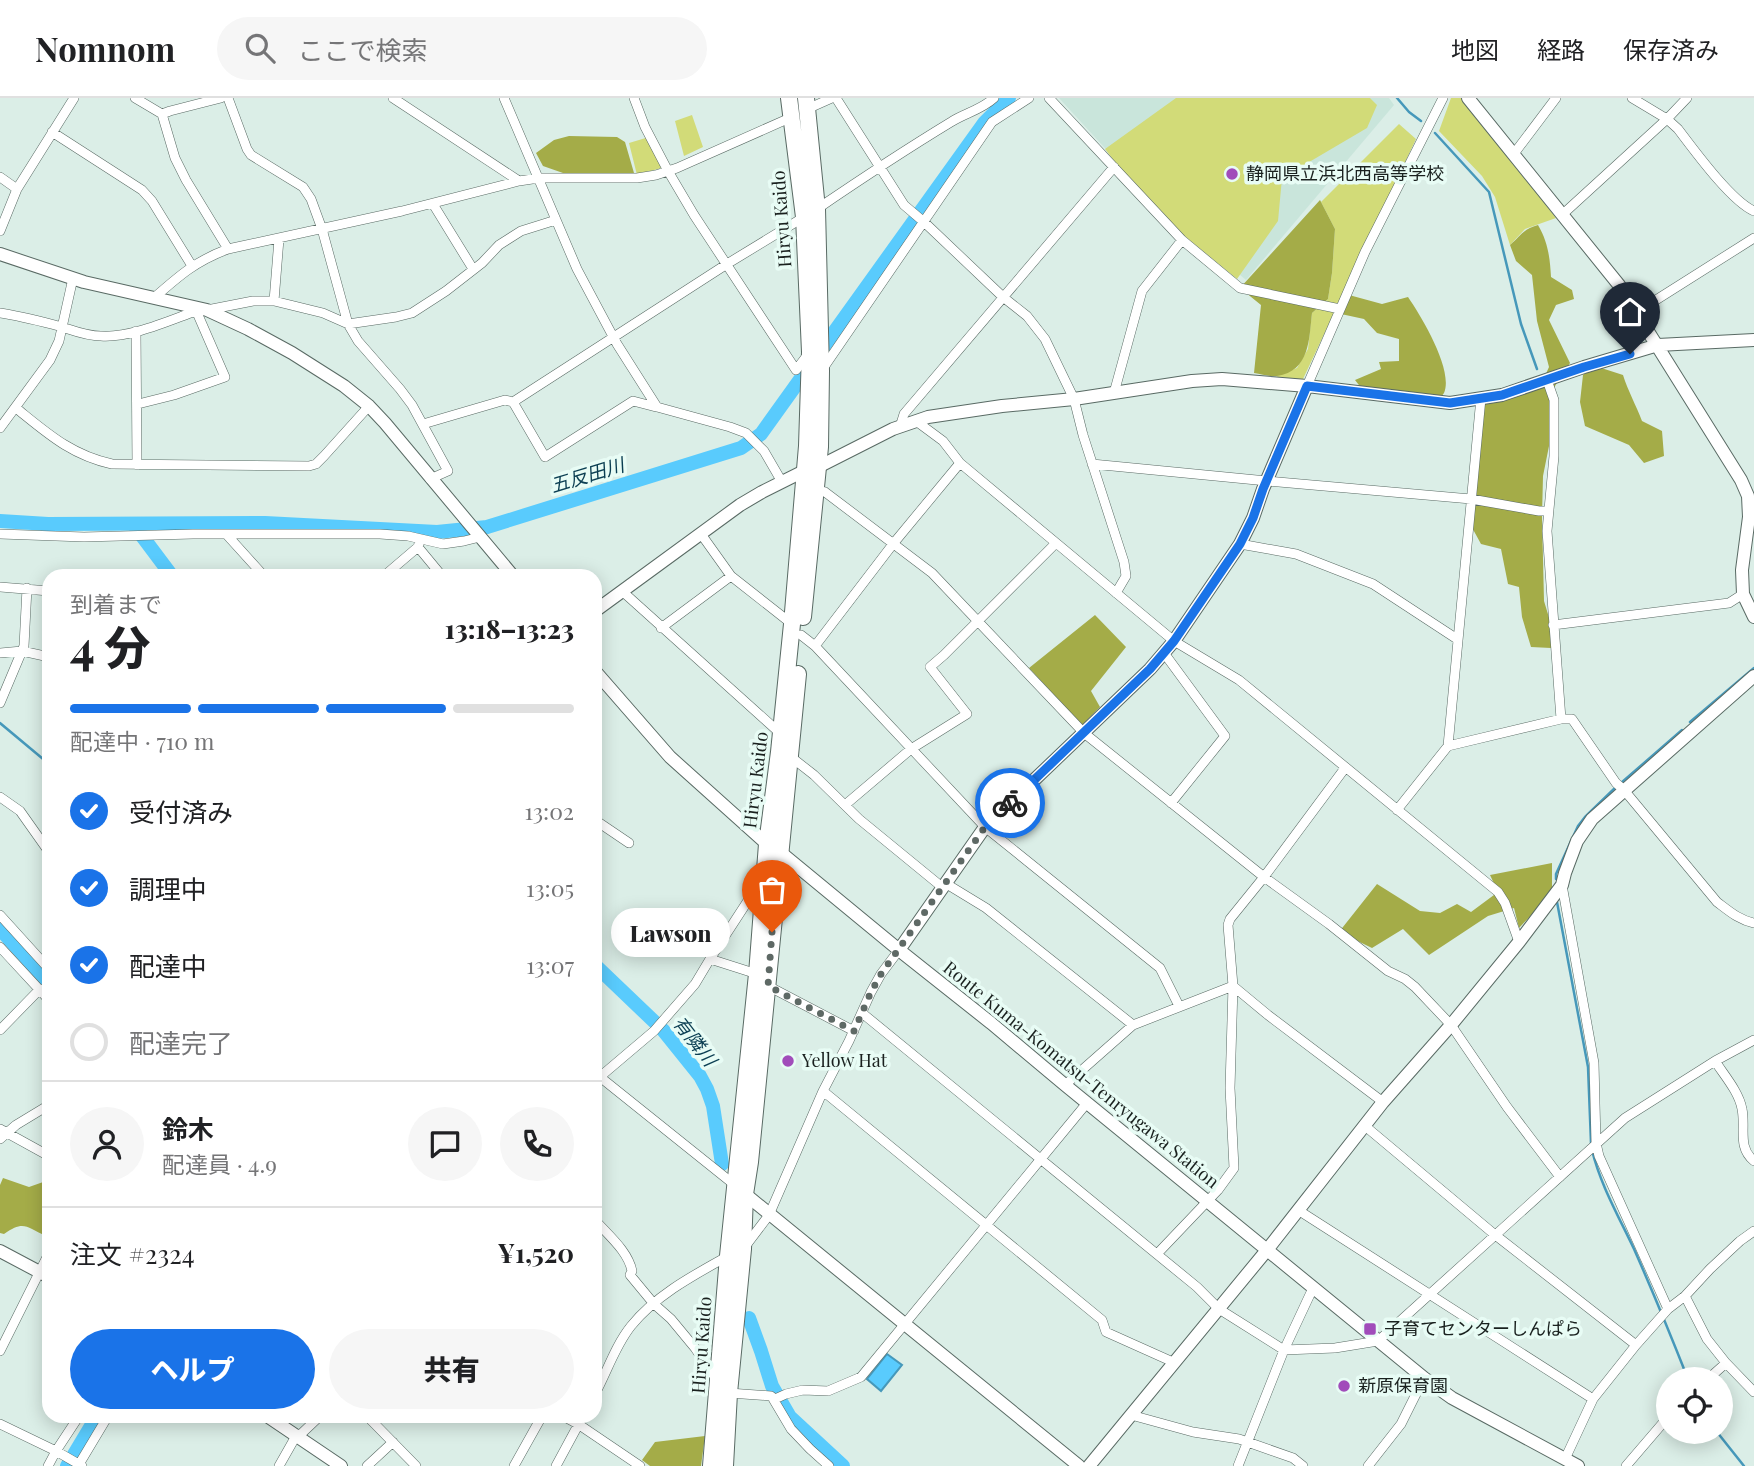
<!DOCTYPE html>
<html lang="ja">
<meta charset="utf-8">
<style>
:root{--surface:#fff;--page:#f6f6f6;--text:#202124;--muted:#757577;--line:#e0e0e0;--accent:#1a73e8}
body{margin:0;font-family:"Playfair Display","Noto Sans JP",serif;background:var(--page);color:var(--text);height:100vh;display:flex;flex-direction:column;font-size:26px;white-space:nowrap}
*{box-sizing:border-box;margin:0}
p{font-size:23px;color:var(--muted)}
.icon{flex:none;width:38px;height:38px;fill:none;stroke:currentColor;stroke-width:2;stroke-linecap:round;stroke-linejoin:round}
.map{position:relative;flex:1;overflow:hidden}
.sheet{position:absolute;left:42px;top:471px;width:560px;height:854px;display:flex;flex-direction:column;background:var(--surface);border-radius:21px;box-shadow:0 4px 18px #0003}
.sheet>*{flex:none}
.tools{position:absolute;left:1656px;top:1269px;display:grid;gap:14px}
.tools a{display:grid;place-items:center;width:77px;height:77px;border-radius:50%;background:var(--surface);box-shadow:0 4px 18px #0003;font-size:35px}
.pin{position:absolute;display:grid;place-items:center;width:60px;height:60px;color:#fff;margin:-72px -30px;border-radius:50% 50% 50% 0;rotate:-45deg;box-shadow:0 0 7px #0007}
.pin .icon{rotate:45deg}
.courier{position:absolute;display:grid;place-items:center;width:70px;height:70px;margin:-35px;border:5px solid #1a73e8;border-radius:50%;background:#fff;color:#222;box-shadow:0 2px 9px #0007}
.bubble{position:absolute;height:49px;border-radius:24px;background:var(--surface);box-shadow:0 4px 18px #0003;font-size:23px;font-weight:800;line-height:49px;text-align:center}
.headline em{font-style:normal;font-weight:800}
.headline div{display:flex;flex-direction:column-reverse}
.headline{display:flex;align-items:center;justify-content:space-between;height:119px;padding:0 28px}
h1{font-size:46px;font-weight:800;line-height:52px}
.bar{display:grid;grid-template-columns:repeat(4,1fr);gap:10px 7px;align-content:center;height:84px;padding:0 28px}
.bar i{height:9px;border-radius:5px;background:var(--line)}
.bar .active{background:var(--accent)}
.bar p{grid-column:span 4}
.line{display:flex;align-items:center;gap:18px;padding:0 28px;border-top:2px solid var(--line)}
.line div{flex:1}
.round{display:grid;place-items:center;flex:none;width:74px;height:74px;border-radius:37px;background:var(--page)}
ol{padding:0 28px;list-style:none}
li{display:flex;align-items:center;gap:21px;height:77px}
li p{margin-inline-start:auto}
li .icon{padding:7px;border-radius:50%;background:var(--accent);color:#fff;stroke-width:4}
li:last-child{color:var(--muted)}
li i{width:38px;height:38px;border:4px solid var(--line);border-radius:50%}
.primary-button{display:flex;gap:14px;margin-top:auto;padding:14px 28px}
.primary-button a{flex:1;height:80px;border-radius:42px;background:var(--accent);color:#fff;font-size:28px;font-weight:800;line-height:80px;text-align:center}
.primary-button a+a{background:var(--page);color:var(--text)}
header{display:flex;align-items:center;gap:42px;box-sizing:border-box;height:98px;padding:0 35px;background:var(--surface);border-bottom:2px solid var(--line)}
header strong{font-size:33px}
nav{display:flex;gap:38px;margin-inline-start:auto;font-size:24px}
.search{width:490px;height:63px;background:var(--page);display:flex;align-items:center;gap:18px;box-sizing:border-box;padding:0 24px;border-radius:38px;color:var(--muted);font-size:26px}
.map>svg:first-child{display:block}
.built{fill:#c9e5db}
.green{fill:#d2db78}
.forest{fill:#a4ac48}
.water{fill:#59cbfd;stroke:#4698ba;stroke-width:2}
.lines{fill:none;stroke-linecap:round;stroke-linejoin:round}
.stream{stroke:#4698ba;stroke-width:2.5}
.river{stroke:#59cbfd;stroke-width:14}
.street-casing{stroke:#596a64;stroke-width:10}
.secondary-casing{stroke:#596a64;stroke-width:14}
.highway-casing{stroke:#596a64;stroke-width:18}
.street{stroke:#fff;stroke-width:9}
.secondary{stroke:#fff;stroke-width:12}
.highway{stroke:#fff;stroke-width:16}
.done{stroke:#5e6965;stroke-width:7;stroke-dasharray:0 12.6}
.route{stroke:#1a73e8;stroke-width:9}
.poi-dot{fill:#a14cba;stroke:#e8fcf5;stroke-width:2.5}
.labels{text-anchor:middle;stroke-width:7;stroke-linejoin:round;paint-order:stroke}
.poi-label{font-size:18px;fill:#1a211f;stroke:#e8fcf5;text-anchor:start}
.street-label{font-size:18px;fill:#1a211f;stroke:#e8fcf5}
.water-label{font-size:19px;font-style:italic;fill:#0b3e52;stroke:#e8fcf5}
</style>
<header>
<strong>Nomnom</strong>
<div class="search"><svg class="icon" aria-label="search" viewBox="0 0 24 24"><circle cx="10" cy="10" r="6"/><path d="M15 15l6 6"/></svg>ここで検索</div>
<nav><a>地図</a><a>経路</a><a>保存済み</a></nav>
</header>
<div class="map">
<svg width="1754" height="1368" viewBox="0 0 1754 1368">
<rect width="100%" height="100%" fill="#dbeee7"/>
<path class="built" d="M1059,0H1389L1394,7L1246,182L1157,107Z"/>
<path class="green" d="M1176,0H1370L1377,7L1367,30L1282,80L1278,123L1237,181L1150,110L1105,51Z
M1451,0H1465L1556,120L1525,131L1510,147L1495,99L1482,78L1439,33Z
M692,17L703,49L684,58L675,23Z
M1399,26L1416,41L1303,281L1283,282L1276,278L1297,270L1308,251L1312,215L1328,201L1332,175L1335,131L1321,104Z
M649,39L661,70L637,77L629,45Z"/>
<path class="forest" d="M569,38L617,39L625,44L634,75H563L543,68L536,55L554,42Z
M1320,102L1335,131L1332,175L1328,201L1312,215C1309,241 1310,273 1277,278C1270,279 1261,276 1254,275L1261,207L1240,190Z
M1538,127C1548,144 1550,160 1551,179L1572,192L1574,201L1556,207L1549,222L1570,265L1555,288L1554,323L1543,378L1542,419L1544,503L1554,536L1551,550L1531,549L1522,519L1519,489L1508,486L1501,451L1481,446L1469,424L1480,306L1540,289L1549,269L1537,223L1532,177L1516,163L1510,147C1521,138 1523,131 1538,127Z
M1349,197L1382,206L1408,199C1421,218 1454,272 1444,295C1442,298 1439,301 1437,304L1362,291L1355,282L1381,271L1379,264L1399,263V241L1377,235L1364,221L1341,216Z
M1592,267L1623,277C1628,293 1636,307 1642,323L1662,333L1664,358L1644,365L1629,347L1585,328L1580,304L1583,277Z
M1095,517L1126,549L1091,593L1100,609L1082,627L1029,570Z
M1552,765V795L1519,830L1514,810L1488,818L1429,857L1403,831L1372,850L1339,834L1377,786L1420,813L1440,815L1457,806L1471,814L1498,794L1490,777Z
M3,1080L29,1089L46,1083L49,1084V1136L46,1138C26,1129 24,1122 4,1136L0,1135V1087Z
M705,1338L701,1368H650L642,1362L655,1344Z"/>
<path class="water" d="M887,1256L902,1267L881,1293L867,1281Z"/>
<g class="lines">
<path class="stream" d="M1397,0L1409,14L1421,23
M1435,35L1489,94L1521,226L1537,271
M1690,624L1754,570
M0,625L49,666
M1621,685L1682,632
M1556,781V776L1578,728L1585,719L1616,689
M1557,804L1588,969L1591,1045
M1592,1052C1600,1086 1619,1119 1634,1151C1653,1194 1671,1238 1688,1281
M595,1214V1220
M1717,1334L1744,1368"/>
<path class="river" d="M0,423L48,426L265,425L437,434L487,429L741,350L761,336L984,25L1009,0
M133,426L172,478
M0,831L49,885
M595,867L663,932L700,978L707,991L713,1008L722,1066
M749,1220L761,1253L772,1288L790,1319L843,1368
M67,1368L97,1318"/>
<g class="street-casing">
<path id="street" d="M135,0L162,16L175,60L186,82L228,151
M228,0L247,51L251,57L303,89L311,101L322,131L348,226L358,243L400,291L412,307L448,373L430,381
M393,0L519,83
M504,0L577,171L617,246L657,309L730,329L746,335L764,353L782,384
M634,0L645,29L668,73L694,117L796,272L809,255
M836,0L904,107L924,124L1003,199L1027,218L1045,241L1074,301L1083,337L1124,464L1126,478L1116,495
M1049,0L1182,142L1240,190L1340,211
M1632,0L1667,21L1678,31C1694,52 1731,103 1754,113
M805,12L832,0
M162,16L170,13L221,0
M52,34L142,92L152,103L192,168
M1513,57L1556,0
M0,79L17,91
M433,106L473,171
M817,111C861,81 905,52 951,24C965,15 981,12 994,0
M1563,116L1667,21L1687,0
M0,133L17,91L74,0
M155,199C180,177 196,163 228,151L402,113L519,83L539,80H637L656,77L677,70L792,19
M274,203L279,141
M207,212L253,203H274L323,215L348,226L396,219L412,215L446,193L482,165L499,147L521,133L556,122
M1637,214L1754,140
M0,215C20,218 39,223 59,228C72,232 86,238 101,238C131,240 168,223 196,213
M136,233L137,367
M822,272L992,24L1029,0
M1547,282L1554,302V358L1547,433L1561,621
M1307,288L1365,154L1443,0
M1114,295L1142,193L1182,142
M513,304L545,359L633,303L656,309
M138,306L174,297L225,279L195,210
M16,310C47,335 71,357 112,366L309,368L316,366L324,358L369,308
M916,323L943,343L960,365L1174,543L1239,582L1498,794L1505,805L1519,844
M423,326L505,302L513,304L727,166L804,119
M900,329L904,316L1114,69
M0,330L50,262L59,243L73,180
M1092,366L1267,383L1471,401L1539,413H1548
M816,392L825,394L932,475L1084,635L1264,779L1329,826L1388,873L1405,881L1415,889L1451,927L1507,1009L1560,1079
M0,436L84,439L193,436H380L408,438L443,446L464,443L480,439
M701,436L731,478L792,526
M227,437L264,478
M420,442L418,449L442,478
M1240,446L1296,456L1373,486L1457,541
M384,478L418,449
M0,489L49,493
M622,493L781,636
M1553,527L1729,505L1743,496
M661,530L731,478
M801,537L815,548L985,729L1160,870L1179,908
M815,548L893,446L960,365
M0,555L22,553L49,559
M1164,555L1225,638L1171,705
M0,605L24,548L27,490
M1448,648L1561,621H1572L1616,685L1624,692L1717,804C1729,813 1739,822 1754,825
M791,659L814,677L859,721L942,789
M0,699L20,713L49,754
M845,707L911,651L967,616L930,569L944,557L1056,445
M1397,712L1448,648L1481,300
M595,722L629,745
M945,785L986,810L1133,927
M1562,787L1594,965L1596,1045L1599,1058L1668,1211
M0,817L49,871
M0,849L49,902
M710,861L749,801L762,787
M768,888L854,933
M1233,888L1268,917L1383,1004
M862,915L1197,1189L1219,1211L1284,1252L1238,1368
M0,932L40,891
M1715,963C1724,977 1739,994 1742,1011C1746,1030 1737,1049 1754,1063
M595,975L736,1088
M595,983L654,933L695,886L710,861L757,876
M1065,987L1133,927L1233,888
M823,993L1102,1222L1106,1234L1173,1264
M1365,1028L1494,1136L1636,1247
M0,1031L49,1058
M0,1041L16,1027L49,1007
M1298,1112L1593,1301
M595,1122C608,1137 628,1153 632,1173L630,1177L654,1206L671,1221L695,1250L716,1281
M744,1150L769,1117L823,993L849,943L871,894L881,876L899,852
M1157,1156L1218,1092L1234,1070L1230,990L1233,888L1228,827L1230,821L1264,779L1345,670
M1313,1190L1284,1252L1335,1250L1378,1243L1625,1020L1715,963L1754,942
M1685,1198L1707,1241L1726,1265L1754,1294
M0,1253L49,1155
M1708,1281L1726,1265
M729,1295L771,1298L775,1301L786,1296L803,1292L828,1293L861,1279L1087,1005
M595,1296C607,1274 615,1248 631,1228C656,1197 694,1177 728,1158
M772,1299L791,1331L810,1351L829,1368
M1131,1317L1193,1334L1239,1341L1293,1360L1303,1368
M367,1318L416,1368
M563,1318L578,1326L640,1368
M0,1326L56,1353L82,1368
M1565,1361L1593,1301L1636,1247L1668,1211L1685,1198L1710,1171L1740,1143L1754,1133
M48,1368L56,1353L79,1318
M78,1368L108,1318
M279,1368L296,1338L302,1335L320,1318
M367,1368L393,1344
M514,1368L542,1318
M556,1368L583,1318
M1368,1368L1401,1326L1424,1280
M1626,1368L1668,1319"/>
</g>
<g class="secondary-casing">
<path id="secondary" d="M1468,0L1619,187L1741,382L1748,398L1749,419L1742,472L1743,496L1754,519
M0,156L84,184L207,212L248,231L292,255L344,288L369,308L385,325L513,478
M595,513L740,407L762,394L804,373L818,369L893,331L928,319L1002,308L1074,301L1192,283L1222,281L1307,288L1450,305L1502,297L1584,269L1658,247L1754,242
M595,573L670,659L767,746L780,754L899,852L991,925L1065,987L1424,1280L1452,1300L1578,1368
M899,852L985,729L1150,571L1174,543L1240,446L1253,420L1263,391L1307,288
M745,1096L1079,1368
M0,1153L49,1179
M267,1318L341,1368
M1089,1368L1267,1152L1383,1004L1451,927L1519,844L1562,787L1565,775L1577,743L1592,721L1754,578"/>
</g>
<g class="highway-casing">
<path id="highway" d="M803,519L820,349L821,273L817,111L806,0
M711,1368L728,1158L757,876L767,746L779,654L792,526L807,348L810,254L804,119L789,0
M725,1368L729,1295L743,1151L745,1096L750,1064L798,576"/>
</g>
<use href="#street" class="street"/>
<use href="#secondary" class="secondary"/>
<use href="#highway" class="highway"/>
</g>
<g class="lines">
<path class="done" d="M772,834L768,888L854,933L871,894L881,876L985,729L1010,705"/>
<path class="route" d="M1010,705L1150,571L1174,543L1240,446L1253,420L1263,391L1307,288L1450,305L1502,297L1584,269L1630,256"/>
</g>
<g class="poi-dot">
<circle cx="1232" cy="76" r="7"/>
<circle cx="788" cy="963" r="7"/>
<rect x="1363" y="1224" width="14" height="14" rx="3.5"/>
<circle cx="1344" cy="1288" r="7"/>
</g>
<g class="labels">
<g class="poi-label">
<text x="1246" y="82">静岡県立浜北西高等学校</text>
<text x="802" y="969">Yellow Hat</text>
<text x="1384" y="1237">子育てセンターしんぱら</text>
<text x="1358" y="1294">新原保育園</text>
</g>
<g class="street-label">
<text transform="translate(782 121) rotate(-94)" y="6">Hiryu Kaido</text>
<text transform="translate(756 682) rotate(-83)" y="6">Hiryu Kaido</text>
<text transform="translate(1081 977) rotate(39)" y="6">Route Kuma-Komatsu-Tenryugawa Station</text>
<text transform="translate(702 1247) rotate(-86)" y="6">Hiryu Kaido</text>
</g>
<g class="water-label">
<text transform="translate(587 377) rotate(-17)" y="7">五反田川</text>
<text transform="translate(695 943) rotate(52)" y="7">有隣川</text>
</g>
</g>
</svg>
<div class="tools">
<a><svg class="icon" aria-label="locate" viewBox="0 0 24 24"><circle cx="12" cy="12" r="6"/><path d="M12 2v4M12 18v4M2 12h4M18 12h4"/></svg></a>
</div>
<div class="pin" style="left:772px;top:834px;background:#ea580c"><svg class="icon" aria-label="bag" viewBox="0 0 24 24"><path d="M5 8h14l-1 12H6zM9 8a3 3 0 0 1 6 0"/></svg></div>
<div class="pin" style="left:1630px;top:256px;background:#1f2937"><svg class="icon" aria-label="home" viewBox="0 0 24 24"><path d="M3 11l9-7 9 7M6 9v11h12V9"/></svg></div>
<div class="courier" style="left:1010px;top:705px"><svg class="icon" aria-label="bike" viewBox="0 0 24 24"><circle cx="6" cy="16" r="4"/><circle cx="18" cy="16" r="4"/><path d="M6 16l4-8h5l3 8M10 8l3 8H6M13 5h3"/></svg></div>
<div class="bubble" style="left:611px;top:810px;width:119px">Lawson</div>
<section class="sheet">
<div class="headline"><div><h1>4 分</h1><p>到着まで</p></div><em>13:18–13:23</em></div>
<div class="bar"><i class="active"></i><i class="active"></i><i class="active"></i><i></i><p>配達中 · 710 m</p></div>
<ol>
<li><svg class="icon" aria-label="check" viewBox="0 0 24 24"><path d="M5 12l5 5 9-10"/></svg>受付済み<p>13:02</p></li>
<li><svg class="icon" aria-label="check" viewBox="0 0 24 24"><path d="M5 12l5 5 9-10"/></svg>調理中<p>13:05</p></li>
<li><svg class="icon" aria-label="check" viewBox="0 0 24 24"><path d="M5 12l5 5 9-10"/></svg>配達中<p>13:07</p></li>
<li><i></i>配達完了</li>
</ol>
<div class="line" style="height:126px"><a class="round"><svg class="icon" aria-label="person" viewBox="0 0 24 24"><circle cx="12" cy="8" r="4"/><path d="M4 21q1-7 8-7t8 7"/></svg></a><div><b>鈴木</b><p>配達員 · 4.9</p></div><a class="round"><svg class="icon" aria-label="chat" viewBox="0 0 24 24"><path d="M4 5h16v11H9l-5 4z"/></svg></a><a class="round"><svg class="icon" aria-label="phone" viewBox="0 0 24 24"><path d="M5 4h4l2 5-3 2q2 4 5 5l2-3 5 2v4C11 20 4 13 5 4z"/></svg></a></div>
<div class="line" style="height:91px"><div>注文 #2324</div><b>¥1,520</b></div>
<div class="primary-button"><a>ヘルプ</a><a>共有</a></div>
</section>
</div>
